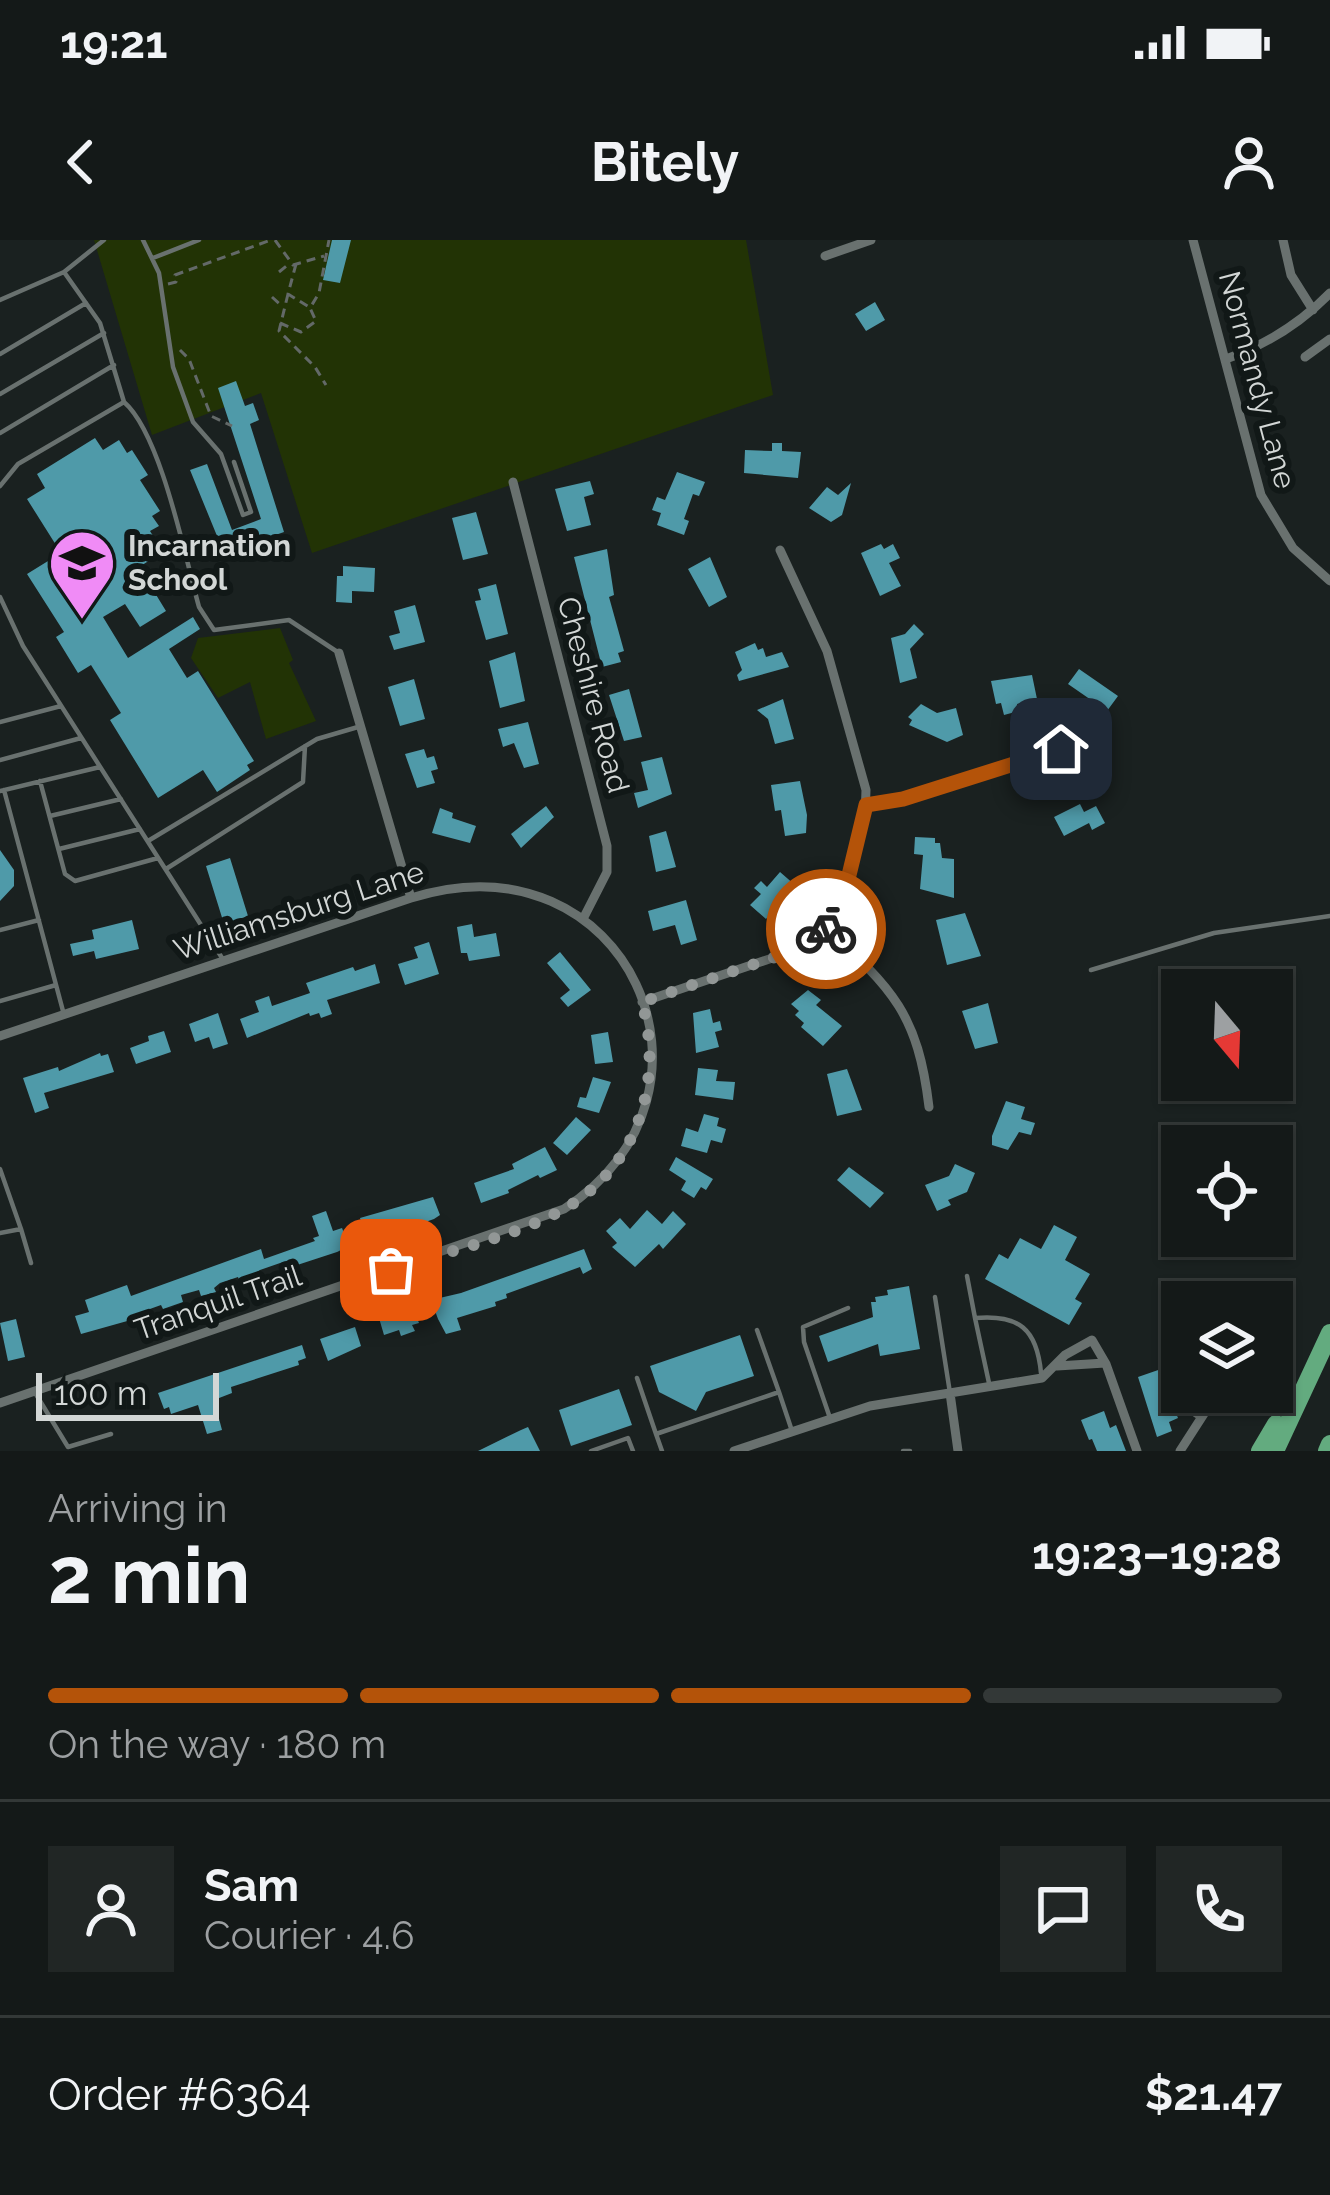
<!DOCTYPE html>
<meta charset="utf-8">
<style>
:root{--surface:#141918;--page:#212625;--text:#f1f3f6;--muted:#9da0a2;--line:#333837;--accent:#b45309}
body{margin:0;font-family:Raleway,sans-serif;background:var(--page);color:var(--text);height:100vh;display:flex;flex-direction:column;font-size:45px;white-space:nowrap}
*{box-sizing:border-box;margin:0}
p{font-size:39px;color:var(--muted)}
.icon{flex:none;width:66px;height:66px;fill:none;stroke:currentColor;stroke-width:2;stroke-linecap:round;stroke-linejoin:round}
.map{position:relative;height:1211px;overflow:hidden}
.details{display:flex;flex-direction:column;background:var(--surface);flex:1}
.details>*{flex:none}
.needle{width:78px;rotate:161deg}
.controls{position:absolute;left:1161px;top:729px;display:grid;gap:24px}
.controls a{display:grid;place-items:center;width:132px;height:132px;border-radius:0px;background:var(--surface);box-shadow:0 3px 9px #0004,0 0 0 3px var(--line);font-size:60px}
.scale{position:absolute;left:36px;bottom:30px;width:183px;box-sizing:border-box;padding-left:12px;border:6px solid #d3d7d6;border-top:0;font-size:33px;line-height:42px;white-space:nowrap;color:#d3d7d6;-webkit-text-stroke:9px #111817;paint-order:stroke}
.pin{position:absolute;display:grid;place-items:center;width:102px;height:102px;color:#fff;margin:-51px;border-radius:24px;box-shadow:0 6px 18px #0006}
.courier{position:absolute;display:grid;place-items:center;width:120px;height:120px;margin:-60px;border:9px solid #b45309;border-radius:50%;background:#fff;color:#222;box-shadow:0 3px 15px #0007}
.headline em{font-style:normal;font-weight:700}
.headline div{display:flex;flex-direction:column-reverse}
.headline{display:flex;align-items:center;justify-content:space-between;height:204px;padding:0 48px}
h1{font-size:78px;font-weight:700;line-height:90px}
.bar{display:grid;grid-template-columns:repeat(4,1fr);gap:18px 12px;align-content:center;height:144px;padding:0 48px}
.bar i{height:15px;border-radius:9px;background:var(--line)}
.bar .active{background:var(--accent)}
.bar p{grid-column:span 4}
.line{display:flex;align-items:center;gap:30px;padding:0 48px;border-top:3px solid var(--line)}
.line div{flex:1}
.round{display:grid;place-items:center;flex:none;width:126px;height:126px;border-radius:0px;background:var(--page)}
.status{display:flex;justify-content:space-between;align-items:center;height:84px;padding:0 60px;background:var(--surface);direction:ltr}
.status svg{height:33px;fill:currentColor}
header{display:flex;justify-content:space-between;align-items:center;height:156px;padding:0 48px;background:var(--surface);font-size:54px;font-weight:700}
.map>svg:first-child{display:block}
.green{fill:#223305}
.building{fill:#4f9aa9}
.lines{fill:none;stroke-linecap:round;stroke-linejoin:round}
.path{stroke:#636968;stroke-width:3;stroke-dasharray:9 6;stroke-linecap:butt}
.service{stroke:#69716f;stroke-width:4.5}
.minor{stroke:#69716f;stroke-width:9}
.motorway{stroke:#63ab7f;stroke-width:18}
.done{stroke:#929796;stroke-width:12;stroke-dasharray:0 21.6}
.route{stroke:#b45309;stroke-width:15}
.labels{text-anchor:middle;stroke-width:12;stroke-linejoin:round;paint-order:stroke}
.street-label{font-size:30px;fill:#d3d7d6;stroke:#111817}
.poi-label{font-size:30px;font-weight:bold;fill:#d3d7d6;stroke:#111817;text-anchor:start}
</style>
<div class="status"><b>19:21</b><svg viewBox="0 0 49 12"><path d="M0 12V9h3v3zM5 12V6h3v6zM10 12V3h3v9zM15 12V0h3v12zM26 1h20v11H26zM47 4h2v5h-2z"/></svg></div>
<header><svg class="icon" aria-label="back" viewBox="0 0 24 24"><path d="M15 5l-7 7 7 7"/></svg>Bitely<svg class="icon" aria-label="person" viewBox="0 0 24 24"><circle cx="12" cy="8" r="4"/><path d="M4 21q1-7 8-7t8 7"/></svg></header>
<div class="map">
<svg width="1330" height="1211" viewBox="0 0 1330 1211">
<rect width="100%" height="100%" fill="#1a2120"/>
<path class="green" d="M94,0H746L773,155L312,313L261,153L152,195Z
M280,388L293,420L289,423L316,481L266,499L250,442L218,458L191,418L198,398Z"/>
<path class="building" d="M332,0H351L340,43L323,40Z
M875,62L885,80L866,91L855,74Z
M236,141L245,166L253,163L259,180L250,184L284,292L224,313L190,230L207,224L232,290L261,279L218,148Z
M95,198L103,210L119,200L127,213L132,210L148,235L140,240L160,271L152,276L159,286L150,291L163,312L139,327L166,371L140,387L125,364L103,377L128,418L193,377L200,389L169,409L187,438L198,431L254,521L247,525L250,530L217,552L203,530L158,558L110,480L121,473L91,425L78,433L56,397L64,392L27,334L61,313L27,259L45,248L37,234Z
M772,203H782V211L801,212L798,238L744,233L745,210L772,211Z
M677,232L705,242L699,256L693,254L684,279L689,281L684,295L657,285L661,273L652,270L657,257L665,260Z
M590,241L594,254L584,257L591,285L567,291L555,249Z
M851,243L842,275L831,282L809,268L827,247L838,255Z
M476,272L488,314L463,320L452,278Z
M881,304L884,309L893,304L900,318L889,323L901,346L880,356L861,313Z
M607,309L614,355L609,357L624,411L618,413L621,422L602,427L574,317Z
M710,317L727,357L709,367L688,329Z
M343,326L375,328L374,352L352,351V363L336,362L337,336H343Z
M496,344L508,394L486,400L475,361L481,360L478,349Z
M415,365L425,402L394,410L389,396L400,393L394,371Z
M914,384L924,394L910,409L917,438L900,443L891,398L905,394Z
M755,403L758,410L763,408L766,417L782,412L789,427L739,441L737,435L742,430L735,412Z
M515,412L525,461L500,468L489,421Z
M1079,429L1118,456L1107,471L1068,444Z
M1032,435L1037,459L1017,464L1019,471L1004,475L1001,463L996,464L991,441Z
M414,439L425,479L400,486L388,447Z
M629,449L642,497L624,501L609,455Z
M783,459L794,499L775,504L768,479L757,470Z
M921,464L937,473L956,468L963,495L947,502L909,485L912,480L908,477Z
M528,482L539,524L524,528L514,503L503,507L498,489Z
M424,509L427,518L434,516L438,529L431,531L435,543L417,548L405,514Z
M662,517L672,554L638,568L634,553L648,550L641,522Z
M800,541L807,575L806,593L785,596L781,570L775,571L771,545Z
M1080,564L1084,572L1096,566L1105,583L1092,590L1089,583L1064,596L1054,577Z
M546,566L554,577L521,608L511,594Z
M440,568L453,573L452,578L476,586L470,603L432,593Z
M666,591L676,627L656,632L649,596Z
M915,597L935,598V603H940L942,618L954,619V658L920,649L923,615L914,614Z
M0,610L14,630V646L0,661Z
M230,618L248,676L224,684L206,626Z
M780,632L795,645L766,679L750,665L761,654L754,648L761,641L767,647Z
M686,660L697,700L681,705L675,685L653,691L648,671Z
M965,673L981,716L947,725L936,680Z
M132,680L139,709L96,719L94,711L73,716L70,704L94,699L92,690Z
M472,684L474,697L496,693L500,716L469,721L467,713H461L457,687Z
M429,702L439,734L405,745L398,724L418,718L414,707Z
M560,712L591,750L568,767L560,758L570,750L547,723Z
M375,724L380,743L327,760L332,774L321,778L319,773L310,776L309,773L247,798L240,779L259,772L255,761L269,756L272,766L310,753L306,743L353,727L355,731Z
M808,750L821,760L816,765L842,786L823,806L801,787L804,783L795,775L799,771L791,764Z
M988,763L998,803L975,809L962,771Z
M710,769L713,783L720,781L722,790L715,792L719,807L696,813L693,773Z
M218,773L228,804L213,809L209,797L195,802L189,784Z
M164,791L171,812L136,824L130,808L149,801L148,796Z
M608,792L613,822L595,824L591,795Z
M100,813L101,816L108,814L114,832L44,853L49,868L35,873L23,838L58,827L59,831Z
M698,828L718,830L716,841L735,842L733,860L695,855Z
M847,829L862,870L837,876L827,834Z
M593,837L611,842L599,873L577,867L580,857L586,858Z
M1006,861L1025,867L1021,879L1035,883L1031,895L1019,892L1008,910L992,905V896Z
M704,874L719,878L717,886L726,889L722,903L711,900L707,913L681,906L686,888L698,892Z
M576,877L591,890L567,915L553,903Z
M545,907L557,930L540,938L538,935L508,950L509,953L481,963L474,943L514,929L512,924Z
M676,917L713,939L706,950L701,947L694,958L681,950L686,941L669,930Z
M955,924L975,933L967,952L948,960L951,965L937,971L925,945L949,936Z
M849,927L884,953L870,968L837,940Z
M433,957L440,975L434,979L368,1002L360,978Z
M647,970L662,984L673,971L686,984L663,1009L659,1004L635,1027L612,1007L617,1003L606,991L620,978L630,989Z
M326,971L333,991L342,988L349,1006L337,1012L285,1029L283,1022L260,1030L254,1034L256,1039L241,1044L238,1037L220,1043L214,1048L216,1052L201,1056L199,1050L181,1055L183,1062L163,1069L161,1065L136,1074L138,1078L81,1094L75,1076L89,1072L85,1060L127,1045L131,1056L261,1009L264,1019L315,1001L313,998L319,996L312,976Z
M1054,985L1077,997L1065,1020L1090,1034L1075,1059L1082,1063L1069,1085L985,1039L999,1014L1008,1019L1020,998L1041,1009Z
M584,1009L592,1029L583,1034L580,1027L506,1054L507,1058L495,1062L496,1066L457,1078L461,1090L446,1094L438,1079L431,1060L461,1053Z
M909,1046L920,1109L880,1116L878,1104L828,1122L819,1096L873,1077L871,1062H876L875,1057L888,1055L887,1050Z
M412,1066L419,1083L412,1085L415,1091L401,1096L399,1090L384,1095L379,1078Z
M16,1079L25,1117L8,1121L0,1083Z
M355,1087L361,1106L328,1121L320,1099Z
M740,1095L754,1136L706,1152L696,1171L659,1152L650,1126Z
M302,1105L306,1118L298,1121L299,1125L231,1147L232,1153L214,1160L222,1190L207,1194L198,1165L171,1174L169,1167L164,1169L158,1153Z
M1164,1128L1177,1164L1173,1166L1178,1178L1169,1182L1172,1191L1157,1197L1138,1137Z
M619,1149L632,1185L571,1206L559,1170Z
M1104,1171L1110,1188L1116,1185L1126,1211H1097L1092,1199L1089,1200L1081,1180Z
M528,1187L540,1211H478L521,1190Z"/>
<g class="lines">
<path class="path" d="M275,0L293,25L324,16
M296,24L288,54L309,67
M279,32L290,23
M168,44L176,42L175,35L271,0
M288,54L279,91L315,127L326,145
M272,57L282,66
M280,83L301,92L316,81L310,68L319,53L329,0
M180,110L189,119L211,176L232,186"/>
<path class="service" d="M143,0L159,33L173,127L193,182L221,214L243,275L251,272L234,222
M153,18L199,0
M0,60L64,32L104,0
M0,114L86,63
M0,154L104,93
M124,162C161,194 185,317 199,367L214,390L289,380L339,413
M0,193L114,125
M0,246L18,224L124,162L100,83L64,32
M0,357L23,406L224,721
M0,482L61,466
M0,520L81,498
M40,541L65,634L75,641L158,618
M4,550L63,771
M0,551L100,527
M50,576L121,559
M148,601L317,499L358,487
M59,609L140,589
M166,629L303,542L305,506
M0,690L39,680
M1091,730L1214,693L1330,676
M0,761L56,745
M0,929L21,989
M0,993L21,989L31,1023
M967,1036L975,1078C1019,1074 1037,1089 1041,1133
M935,1057L950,1153
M975,1078L989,1143
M757,1090L779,1152
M1172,1123L1182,1147
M637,1138L656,1194
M34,1151L68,1207L111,1194
M1184,1152L1192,1173L1201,1179
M830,1178L804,1102L803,1087L848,1068
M591,1211L628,1198L633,1211
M662,1211L656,1194L779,1152L792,1191
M903,1211H910"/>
<path class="minor" d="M1193,0L1261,255L1293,308L1330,341
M1283,0L1291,35L1313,70
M825,16L871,0
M1305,117L1330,99
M1226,119C1265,105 1301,83 1330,53
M513,242L607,606V632L584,677
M339,413L411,658
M866,565L903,559L1062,509
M826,689C893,748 918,775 929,867
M642,762L796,710L826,689L842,664L865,577L866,550L827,411L780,310
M0,796L411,658C627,590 744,852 564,969L0,1163
M1057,1126L1105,1123
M950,1153L958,1211
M734,1211L870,1166L1042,1138L1065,1115L1092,1100L1106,1124L1137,1211
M1180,1211L1218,1152"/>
<path class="motorway" d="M1260,1211L1276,1184
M1275,1211L1330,1093
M1327,1211L1330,1204"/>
</g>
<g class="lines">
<path class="done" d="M391,1030C447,1011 512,998 564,969C638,927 664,841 642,762L796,710L826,689"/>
<path class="route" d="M826,689L842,664L866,565L903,559L1061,509"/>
</g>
<defs>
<g id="school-pin" transform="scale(3.45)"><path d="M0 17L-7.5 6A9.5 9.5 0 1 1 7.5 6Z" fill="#f08bf6" stroke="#111817"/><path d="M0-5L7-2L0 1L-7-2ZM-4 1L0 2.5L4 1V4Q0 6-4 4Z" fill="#111"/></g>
</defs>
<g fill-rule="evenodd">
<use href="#school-pin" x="82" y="323"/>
</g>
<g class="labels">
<g class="street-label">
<text transform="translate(1257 140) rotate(75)" y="10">Normandy Lane</text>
<text transform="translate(593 455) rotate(75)" y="10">Cheshire Road</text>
<text transform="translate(299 671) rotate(-18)" y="10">Williamsburg Lane</text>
<text transform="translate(218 1063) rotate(-19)" y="10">Tranquil Trail</text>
</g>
<g class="poi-label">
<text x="128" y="316">Incarnation<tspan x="128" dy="34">School</tspan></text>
</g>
</g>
</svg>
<div class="controls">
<a><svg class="needle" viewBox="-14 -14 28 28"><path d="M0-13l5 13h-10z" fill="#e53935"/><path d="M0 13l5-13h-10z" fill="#9da0a2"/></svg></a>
<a><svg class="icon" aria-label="locate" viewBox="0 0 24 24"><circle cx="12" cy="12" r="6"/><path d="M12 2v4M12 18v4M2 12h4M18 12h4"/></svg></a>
<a><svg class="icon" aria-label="layers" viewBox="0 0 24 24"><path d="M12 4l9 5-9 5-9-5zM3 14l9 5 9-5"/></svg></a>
</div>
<div class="scale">100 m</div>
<div class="pin" style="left:391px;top:1030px;background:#ea580c"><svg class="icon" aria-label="bag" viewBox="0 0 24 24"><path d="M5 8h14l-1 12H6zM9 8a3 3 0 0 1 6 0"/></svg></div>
<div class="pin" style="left:1061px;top:509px;background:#1f2937"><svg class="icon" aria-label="home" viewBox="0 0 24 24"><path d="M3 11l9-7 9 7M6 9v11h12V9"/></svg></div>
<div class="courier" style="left:826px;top:689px"><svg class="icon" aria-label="bike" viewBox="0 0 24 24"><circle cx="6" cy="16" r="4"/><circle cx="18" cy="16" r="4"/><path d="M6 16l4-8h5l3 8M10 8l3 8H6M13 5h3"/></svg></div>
</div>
<section class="details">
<div class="headline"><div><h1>2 min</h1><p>Arriving in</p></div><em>19:23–19:28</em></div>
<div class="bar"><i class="active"></i><i class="active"></i><i class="active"></i><i></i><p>On the way · 180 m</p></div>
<div class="line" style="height:216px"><a class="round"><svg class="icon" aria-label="person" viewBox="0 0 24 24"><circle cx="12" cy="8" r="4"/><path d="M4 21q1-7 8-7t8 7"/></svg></a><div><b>Sam</b><p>Courier · 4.6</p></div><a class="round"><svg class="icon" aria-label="chat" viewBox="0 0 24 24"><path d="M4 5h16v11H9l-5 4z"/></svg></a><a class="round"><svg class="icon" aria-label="phone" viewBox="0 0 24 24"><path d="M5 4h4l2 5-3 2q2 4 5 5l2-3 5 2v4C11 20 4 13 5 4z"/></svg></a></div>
<div class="line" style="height:156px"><div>Order #6364</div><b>$21.47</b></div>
</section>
